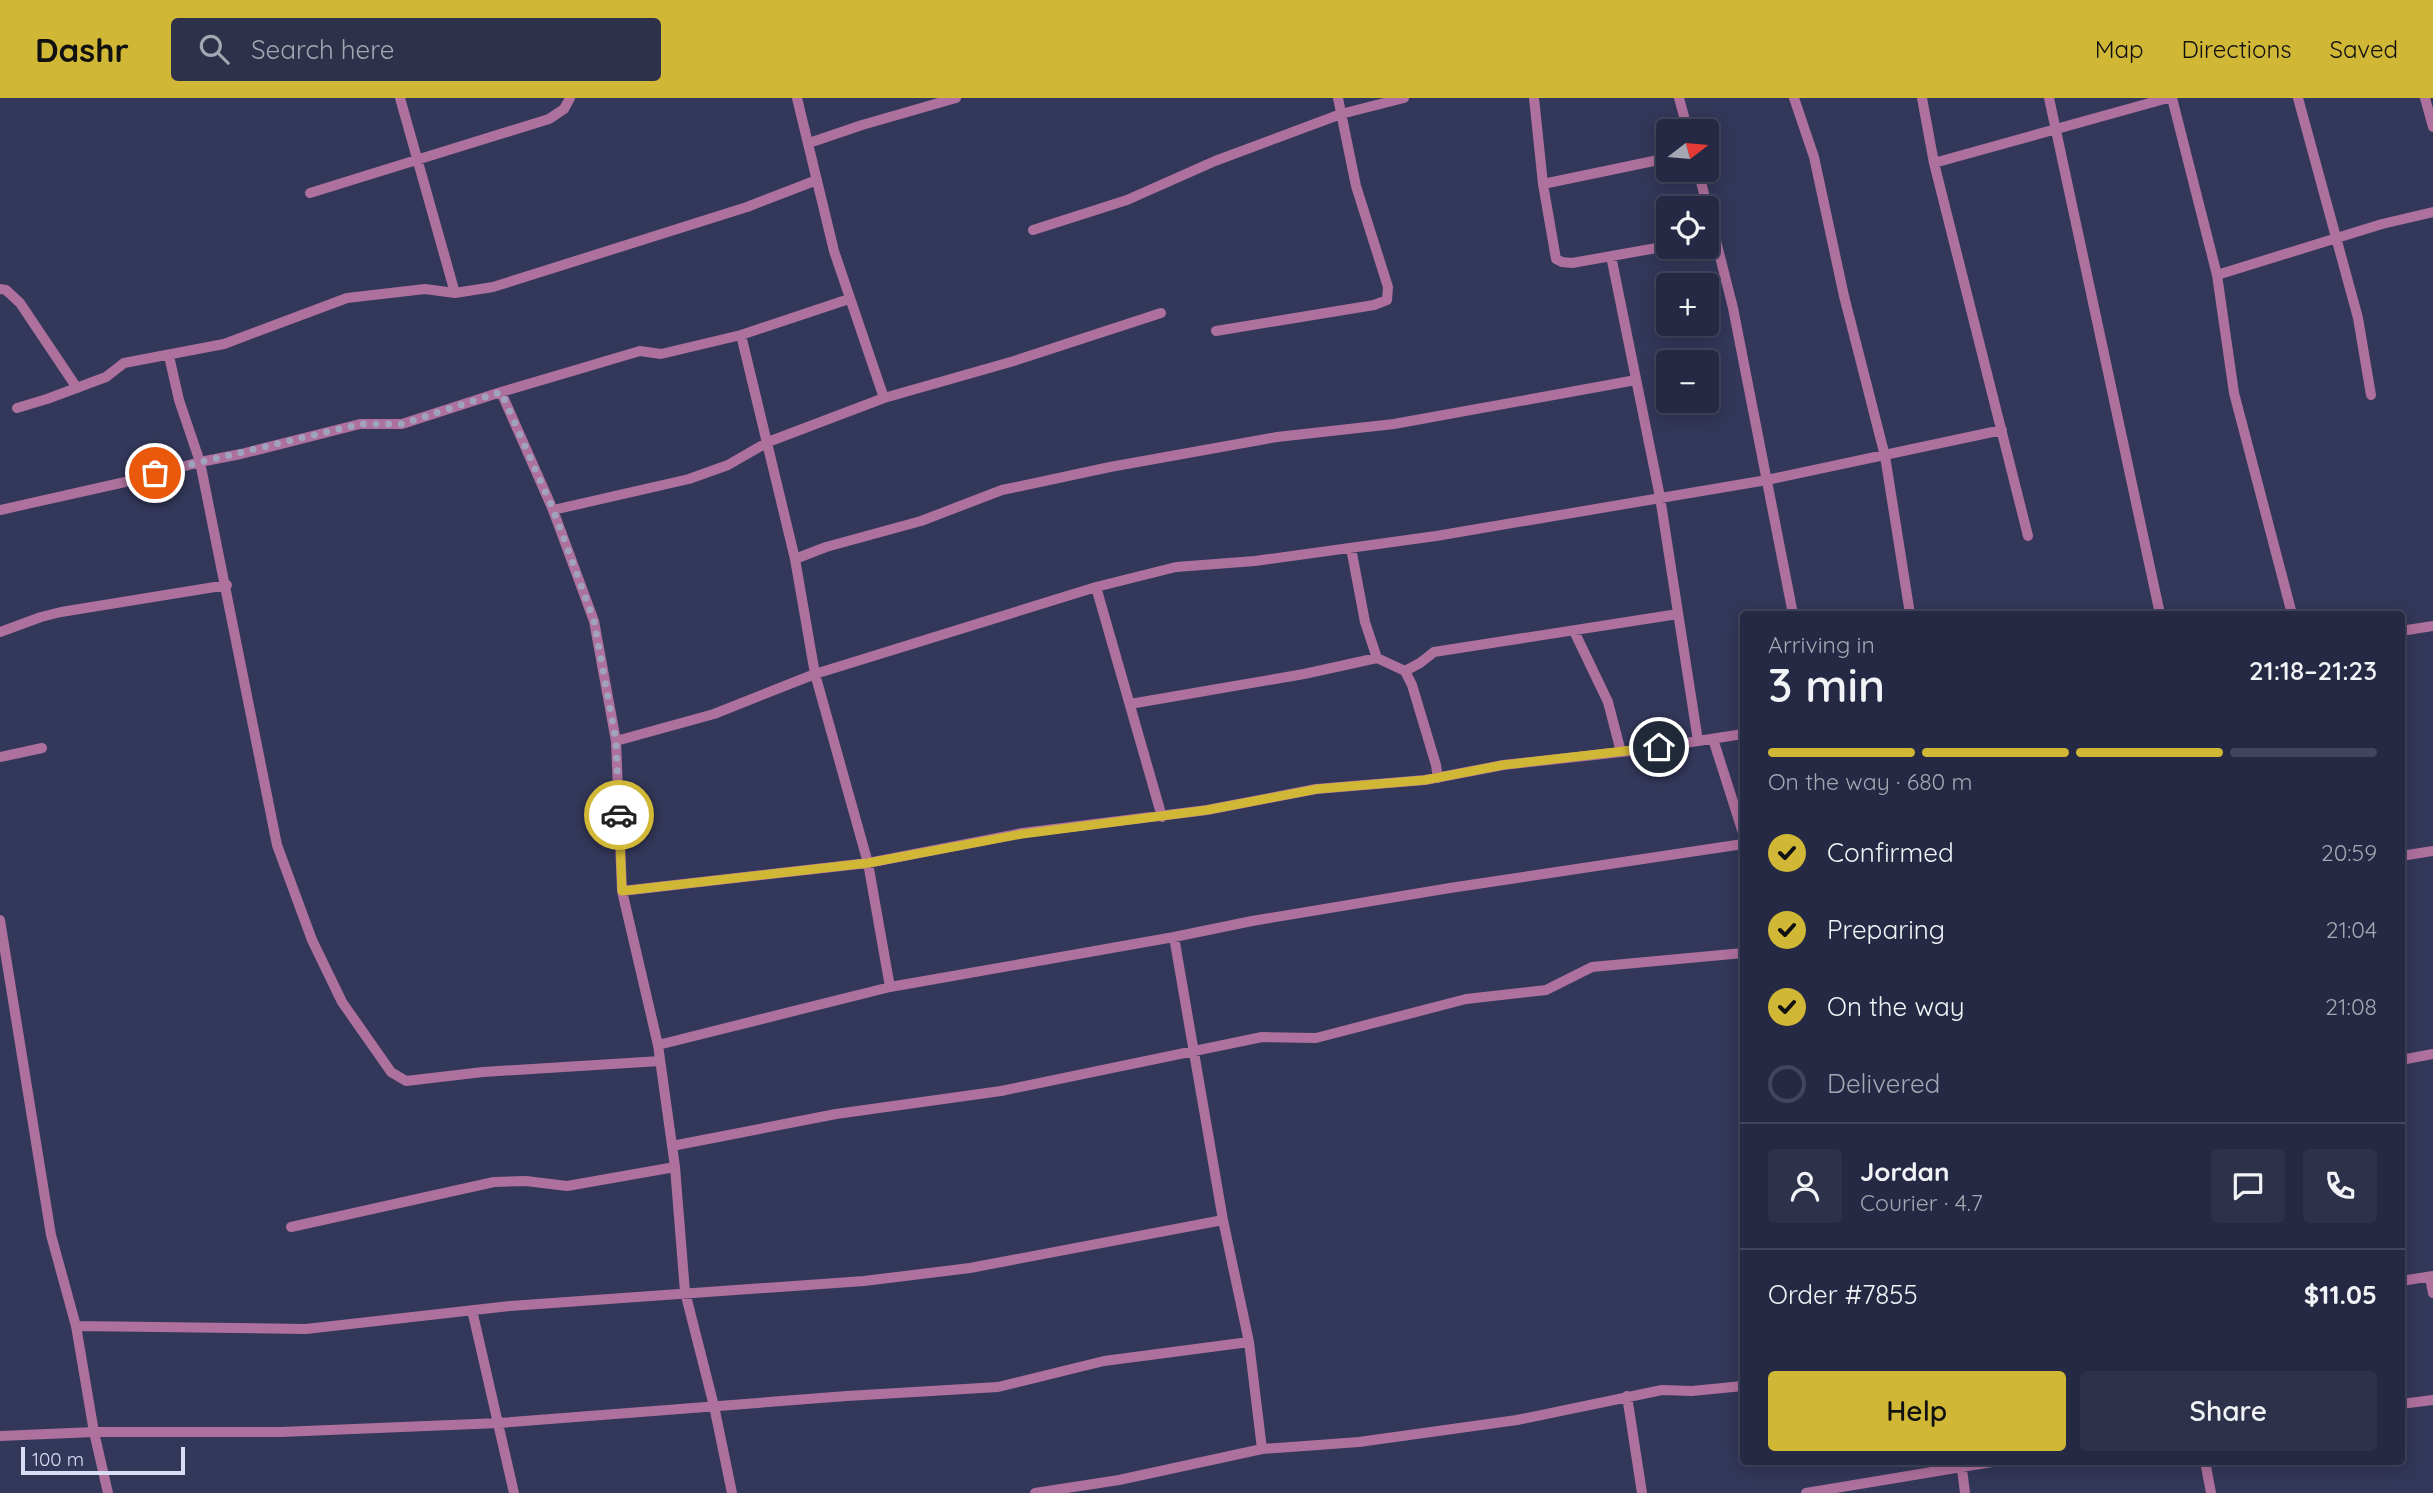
<!DOCTYPE html>
<meta charset="utf-8">
<style>
:root{--surface:#262943;--page:#2e314a;--text:#f1f3f6;--muted:#a4a6b2;--line:#42455c;--accent:#d1b736}
body{margin:0;font-family:Quicksand,sans-serif;background:var(--page);color:var(--text);height:100vh;display:flex;flex-direction:column;font-size:26px;white-space:nowrap}
*{box-sizing:border-box;margin:0}
p{font-size:23px;color:var(--muted)}
.icon{flex:none;width:38px;height:38px;fill:none;stroke:currentColor;stroke-width:2;stroke-linecap:round;stroke-linejoin:round}
.map{position:relative;flex:1;overflow:hidden}
.drawer{position:absolute;left:1740px;top:513px;width:665px;height:854px;display:flex;flex-direction:column;background:var(--surface);border-radius:7px;box-shadow:0 4px 18px #0003,0 0 0 2px var(--line)}
.drawer>*{flex:none}
.needle{width:46px;rotate:74deg}
.buttons{position:absolute;left:1656px;top:21px;display:grid;gap:14px}
.buttons a{display:grid;place-items:center;width:63px;height:63px;border-radius:7px;background:var(--surface);box-shadow:0 4px 18px #0003,0 0 0 2px var(--line);font-size:35px}
.scale{position:absolute;left:21px;bottom:18px;width:164px;box-sizing:border-box;padding-left:7px;border:4px solid #d9ddf3;border-top:0;font-size:19px;line-height:24px;white-space:nowrap;color:#d9ddf3;-webkit-text-stroke:5px #333759;paint-order:stroke}
.pin{position:absolute;display:grid;place-items:center;width:60px;height:60px;color:#fff;margin:-30px;border:4px solid #fff;border-radius:50%;box-shadow:0 2px 7px #0007}
.courier{position:absolute;display:grid;place-items:center;width:70px;height:70px;margin:-35px;border:5px solid #d1b736;border-radius:50%;background:#fff;color:#222;box-shadow:0 2px 9px #0007}
.headline em{font-style:normal;font-weight:600}
.headline div{display:flex;flex-direction:column-reverse}
.headline{display:flex;align-items:center;justify-content:space-between;height:119px;padding:0 28px}
h1{font-size:46px;font-weight:600;line-height:52px}
.bar{display:grid;grid-template-columns:repeat(4,1fr);gap:10px 7px;align-content:center;height:84px;padding:0 28px}
.bar i{height:9px;border-radius:5px;background:var(--line)}
.bar .on{background:var(--accent)}
.bar p{grid-column:span 4}
.line{display:flex;align-items:center;gap:18px;padding:0 28px;border-top:2px solid var(--line)}
.line div{flex:1}
.round{display:grid;place-items:center;flex:none;width:74px;height:74px;border-radius:7px;background:var(--page)}
ol{padding:0 28px;list-style:none}
li{display:flex;align-items:center;gap:21px;height:77px}
li p{margin-inline-start:auto}
li .icon{padding:7px;border-radius:50%;background:var(--accent);color:#111;stroke-width:4}
li:last-child{color:var(--muted)}
li i{width:38px;height:38px;border:4px solid var(--line);border-radius:50%}
.action{display:flex;gap:14px;margin-top:auto;padding:14px 28px}
.action a{flex:1;height:80px;border-radius:7px;background:var(--accent);color:#111;font-size:28px;font-weight:600;line-height:80px;text-align:center}
.action a+a{background:var(--page);color:var(--text)}
header{display:flex;align-items:center;gap:42px;box-sizing:border-box;height:98px;padding:0 35px;background:var(--accent);color:#111}
header strong{font-size:33px}
nav{display:flex;gap:38px;margin-inline-start:auto;font-size:24px}
.search{width:490px;height:63px;background:var(--page);display:flex;align-items:center;gap:18px;box-sizing:border-box;padding:0 24px;border-radius:7px;color:var(--muted);font-size:26px}
.map>svg:first-child{display:block}
.lines{fill:none;stroke-linecap:round;stroke-linejoin:round}
.minor{stroke:#ae709d;stroke-width:10}
.done{stroke:#9fa3bd;stroke-width:7;stroke-dasharray:0 12.6}
.route{stroke:#d1b736;stroke-width:9}
</style>
<header>
<strong>Dashr</strong>
<div class="search"><svg class="icon" aria-label="search" viewBox="0 0 24 24"><circle cx="10" cy="10" r="6"/><path d="M15 15l6 6"/></svg>Search here</div>
<nav><a>Map</a><a>Directions</a><a>Saved</a></nav>
</header>
<div class="map">
<svg width="2433" height="1395" viewBox="0 0 2433 1395">
<rect width="100%" height="100%" fill="#333759"/>
<g class="lines">
<path class="minor" d="M400,0L455,195
M797,0L834,153L884,300
M1534,0L1543,86L1556,161L1562,164L1572,165L1668,148
M1679,0L1688,33
M1794,0L1814,59L1844,198L1885,358L1910,516
M1922,0L1934,65L2028,438
M2049,0L2160,516
M2172,0L2217,177L2234,295L2292,516
M2298,0L2358,220L2371,297
M2425,0L2433,29
M809,45L862,27L956,0
M1934,65L2168,0
M1698,72L1733,210L1793,516
M1543,86L1668,60
M310,95L549,21L564,11L570,0
M1033,132L1127,102L1215,63L1341,16L1404,0
M1611,158L1660,399L1698,643
M2217,177L2382,126L2433,114
M0,191L6,192L20,205L77,290
M1216,233L1374,207L1387,202L1388,189L1356,88L1338,0
M741,237L795,461L815,576L868,765L890,889
M501,294L553,412L594,523L616,643L622,793L658,947L675,1069L685,1194L714,1308L732,1395
M17,310L47,301L106,279L124,265L224,246L347,200L425,191L455,195L493,189L747,109L817,82
M0,412L125,384L200,364L179,302L169,258
M553,412L689,381L728,367L768,344L884,300L1014,263L1161,215
M1351,450L1365,524L1377,560L1405,573L1412,587L1436,667L1438,680
M795,461L826,449L921,423L1002,392L1110,369L1277,339L1394,326L1636,282
M1096,489L1162,719
M1574,533L1608,604L1621,654
M2401,533L2433,528
M0,534L41,519L61,514L227,487
M1405,573L1420,565L1434,554L1678,516
M1130,606L1304,576L1377,560
M1713,641L1743,735
M616,643L714,616L815,576L1096,489L1176,469L1255,463L1436,438L1767,382L2002,332
M0,659L42,650
M2401,758L2433,753
M622,793L868,765L1022,735L1207,712L1316,691L1425,682L1503,667L1640,652L1743,636
M0,822L51,1137L76,1228L94,1334L108,1395
M1174,839L1223,1122L1249,1244L1262,1351
M658,947L890,889L1174,839L1252,823L1450,790L1743,746
M2401,962L2433,956
M660,963L483,974L406,983L391,974L342,904L312,842L277,747L200,364L241,356L360,326H402L501,294L640,253L661,256L741,237L849,201
M672,1048L836,1016L1001,993L1262,939L1316,940L1466,901L1546,892L1592,869L1743,855
M291,1129L494,1084L526,1083L567,1088L675,1069
M2430,1179L2433,1195
M2401,1183L2433,1178
M472,1212L514,1395
M76,1228L306,1231L510,1208L864,1183L970,1170L1223,1122
M1627,1298L1642,1395
M2401,1306L2433,1302
M0,1338L94,1334H281L499,1325L847,1298L998,1289L1104,1263L1249,1244
M1961,1363L1965,1395
M2205,1363L2211,1395
M1035,1395L1119,1382L1262,1351L1359,1344L1517,1322L1662,1292L1692,1293L1743,1288
M1806,1395L1998,1363"/>
</g>
<g class="lines">
<path class="done" d="M155,375L360,326H402L501,294L553,411L594,523L616,643L619,717"/>
<path class="route" d="M619,717L622,793L868,765L1022,736L1207,712L1317,691L1425,682L1503,667L1659,649"/>
</g>
</svg>
<div class="buttons">
<a><svg class="needle" viewBox="-14 -14 28 28"><path d="M0-13l5 13h-10z" fill="#e53935"/><path d="M0 13l5-13h-10z" fill="#a4a6b2"/></svg></a>
<a><svg class="icon" aria-label="locate" viewBox="0 0 24 24"><circle cx="12" cy="12" r="6"/><path d="M12 2v4M12 18v4M2 12h4M18 12h4"/></svg></a>
<a>+</a>
<a>−</a>
</div>
<div class="scale">100 m</div>
<div class="pin" style="left:155px;top:375px;background:#ea580c"><svg class="icon" aria-label="bag" viewBox="0 0 24 24"><path d="M5 8h14l-1 12H6zM9 8a3 3 0 0 1 6 0"/></svg></div>
<div class="pin" style="left:1659px;top:649px;background:#1f2937"><svg class="icon" aria-label="home" viewBox="0 0 24 24"><path d="M3 11l9-7 9 7M6 9v11h12V9"/></svg></div>
<div class="courier" style="left:619px;top:717px"><svg class="icon" aria-label="car" viewBox="0 0 24 24"><path d="M5 17H2v-5l4-1 3-4h7l3 4 3 1v5h-3M9 17h6M6 11h13"/><circle cx="7" cy="17" r="2"/><circle cx="17" cy="17" r="2"/></svg></div>
<section class="drawer">
<div class="headline"><div><h1>3 min</h1><p>Arriving in</p></div><em>21:18–21:23</em></div>
<div class="bar"><i class="on"></i><i class="on"></i><i class="on"></i><i></i><p>On the way · 680 m</p></div>
<ol>
<li><svg class="icon" aria-label="check" viewBox="0 0 24 24"><path d="M5 12l5 5 9-10"/></svg>Confirmed<p>20:59</p></li>
<li><svg class="icon" aria-label="check" viewBox="0 0 24 24"><path d="M5 12l5 5 9-10"/></svg>Preparing<p>21:04</p></li>
<li><svg class="icon" aria-label="check" viewBox="0 0 24 24"><path d="M5 12l5 5 9-10"/></svg>On the way<p>21:08</p></li>
<li><i></i>Delivered</li>
</ol>
<div class="line" style="height:126px"><a class="round"><svg class="icon" aria-label="person" viewBox="0 0 24 24"><circle cx="12" cy="8" r="4"/><path d="M4 21q1-7 8-7t8 7"/></svg></a><div><b>Jordan</b><p>Courier · 4.7</p></div><a class="round"><svg class="icon" aria-label="chat" viewBox="0 0 24 24"><path d="M4 5h16v11H9l-5 4z"/></svg></a><a class="round"><svg class="icon" aria-label="phone" viewBox="0 0 24 24"><path d="M5 4h4l2 5-3 2q2 4 5 5l2-3 5 2v4C11 20 4 13 5 4z"/></svg></a></div>
<div class="line" style="height:91px"><div>Order #7855</div><b>$11.05</b></div>
<div class="action"><a>Help</a><a>Share</a></div>
</section>
</div>
